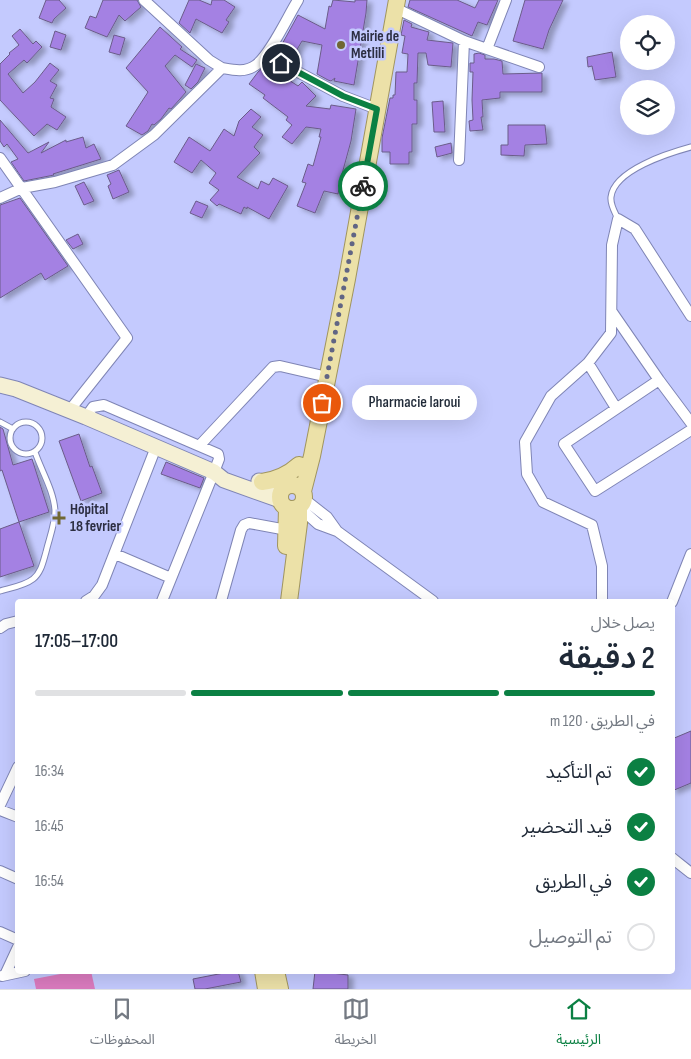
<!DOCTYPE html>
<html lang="ar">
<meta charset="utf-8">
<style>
:root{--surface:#fff;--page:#f2f2f3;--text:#1f2937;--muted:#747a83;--line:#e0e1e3;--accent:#0b8043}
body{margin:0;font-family:"Sofia Sans Condensed","Noto Sans Arabic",sans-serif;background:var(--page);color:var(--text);direction:rtl;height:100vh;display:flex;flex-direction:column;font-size:19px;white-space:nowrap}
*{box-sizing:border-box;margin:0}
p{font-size:16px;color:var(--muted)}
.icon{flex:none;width:28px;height:28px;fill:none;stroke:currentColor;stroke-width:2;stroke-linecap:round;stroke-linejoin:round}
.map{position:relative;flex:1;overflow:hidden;direction:ltr}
.details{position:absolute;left:15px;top:599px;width:660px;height:375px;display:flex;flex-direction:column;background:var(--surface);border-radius:5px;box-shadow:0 5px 20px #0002;direction:rtl}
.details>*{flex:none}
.tools{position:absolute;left:620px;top:15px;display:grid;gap:10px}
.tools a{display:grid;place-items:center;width:55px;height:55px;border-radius:50%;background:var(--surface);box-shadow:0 5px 20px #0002;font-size:25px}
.pin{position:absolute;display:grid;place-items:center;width:42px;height:42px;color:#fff;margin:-21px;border:2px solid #fff;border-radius:50%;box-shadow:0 1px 5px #0007}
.courier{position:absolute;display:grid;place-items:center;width:50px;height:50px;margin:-25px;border:4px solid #0b8043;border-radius:50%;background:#fff;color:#222;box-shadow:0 1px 6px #0007}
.bubble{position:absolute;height:35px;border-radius:18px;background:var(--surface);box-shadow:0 5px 20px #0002;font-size:16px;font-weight:600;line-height:35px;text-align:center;direction:rtl}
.head em{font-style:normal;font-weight:600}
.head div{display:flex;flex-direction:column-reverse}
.head{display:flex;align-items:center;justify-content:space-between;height:85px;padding:0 20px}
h1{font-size:32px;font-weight:600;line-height:38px}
.bar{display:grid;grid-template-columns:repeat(4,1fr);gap:8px 5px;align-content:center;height:60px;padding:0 20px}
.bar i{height:6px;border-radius:4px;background:var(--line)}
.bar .on{background:var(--accent)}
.bar p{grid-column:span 4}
ol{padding:0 20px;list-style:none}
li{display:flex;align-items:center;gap:15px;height:55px}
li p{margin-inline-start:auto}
li .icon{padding:5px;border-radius:50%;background:var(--accent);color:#fff;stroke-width:4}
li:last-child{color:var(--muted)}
li i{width:28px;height:28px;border:2px solid var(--line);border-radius:50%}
.tab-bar{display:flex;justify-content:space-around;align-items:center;height:70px;border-top:1px solid var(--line);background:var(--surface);font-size:14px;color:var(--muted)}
.tab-bar a{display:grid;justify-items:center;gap:2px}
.tab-bar .on{color:var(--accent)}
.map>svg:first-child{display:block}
.garden{fill:#db7bbf}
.building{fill:#a481e3;stroke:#6b5c89;filter:url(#shadow)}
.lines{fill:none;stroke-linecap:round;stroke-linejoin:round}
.service-casing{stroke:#7f85b5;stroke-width:7}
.minor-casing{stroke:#7f85b5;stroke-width:12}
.secondary-casing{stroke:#7f85b5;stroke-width:17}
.primary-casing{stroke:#a0955f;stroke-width:18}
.service{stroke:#fff;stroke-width:5}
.minor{stroke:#fff;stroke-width:10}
.secondary{stroke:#f5f0d4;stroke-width:15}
.primary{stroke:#ece1a8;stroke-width:16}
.done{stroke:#616584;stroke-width:5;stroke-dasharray:0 9}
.route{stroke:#0b8043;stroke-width:6}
.poi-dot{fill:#706733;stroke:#c4cafe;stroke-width:2}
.labels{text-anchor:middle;stroke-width:5;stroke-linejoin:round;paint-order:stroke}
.poi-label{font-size:15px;font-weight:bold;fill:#2c2e42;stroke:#c4cafe;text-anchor:start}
</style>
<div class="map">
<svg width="691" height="989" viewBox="0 0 691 989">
<defs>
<filter id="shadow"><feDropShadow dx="5" dy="3" stdDeviation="2.5" flood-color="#0004"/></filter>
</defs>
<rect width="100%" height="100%" fill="#c4cafe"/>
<path class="garden" d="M76,971H91L95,989H36L34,979Z"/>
<path class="building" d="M46,0H59L66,8L54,19L52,23L39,18Z
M103,0H137L141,7L125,21L119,15L107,37L85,28L90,16L96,18Z
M189,0H199L211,5L212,0H224L235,7L226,20L229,22L222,33L196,19L190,33L179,23Z
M333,0L355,2V0H367L366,13L354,85L334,81L335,78L331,81L328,80L317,74L322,45L302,41L295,53L281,46L298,15L325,29L329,6L331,7Z
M410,0H457L475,8L479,0H498L487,25L478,22L472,36L408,7Z
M525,0H563L549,30L543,49L513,41Z
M404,20L412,24L411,27L429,32L427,40L453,43L451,67L428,65L426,53H418L417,83H414V100H417V124H412V152H409V164H390V152H382V138L390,98H393V95H395L396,72H407L408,54L402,53L405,36L401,35Z
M160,27L182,47L180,49L197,60L192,67L175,55L165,66L186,92L180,99L171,109L169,108L161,119L154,125L152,124L148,131L142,135L126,126L148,92L126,68Z
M20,29L33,44L36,41L42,47L27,63L24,60L8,74L23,93L35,82L50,63L59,70L50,81L57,85L50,98L54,99L51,107L66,117L57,130L47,124L34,136L0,100V64L10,54L9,53L19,45L12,36Z
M55,31L66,35L61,50L50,47Z
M114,35L125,38L120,55L109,52Z
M612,52L616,77L595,80L592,66L588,67L587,57Z
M479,53L485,55V59H494L502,61L503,74L542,73V92H500V98L482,100L483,117H481L483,130L470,131L469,121L473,120L472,100L473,72H470V63H474V54Z
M196,64L205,68L198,82L191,89L185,85Z
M266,65L298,86L302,82L316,96L306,106L330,109L331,105L356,109L351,141L342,174L338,194L324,191L315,213L297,206L306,183L302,182L308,164L313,166L321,137H319L321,129L306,127L292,144L282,137L292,125L286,120L288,117L263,98L265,95L249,84L258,72Z
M443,101L445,132H434L432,102Z
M251,109L261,117L252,127L263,135L254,147L260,153L237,177L258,189L261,181L269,185L273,178L288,186L269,219L247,207V209L244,207L241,214L219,204L217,206L210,200L219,190L209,183L216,173L201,160L192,173L174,162L189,137L210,151L224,129L234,136L239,121Z
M0,120L28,153L49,142L41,153L66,140V142L83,137L86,148L94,144L101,159L53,174L54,175L24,181L11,162L18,159L7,144L4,147L0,141Z
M508,125H545L547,144L525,145L524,156L501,155V145H508Z
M451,143L452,153L437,157L435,147Z
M119,170L129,192L113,199L108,186L111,184L107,175Z
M84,182L94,201L84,205L75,186Z
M20,198L68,266L45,280L41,273L0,298V205Z
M196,201L208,206L202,218L190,213Z
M78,234L83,244L73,249L66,240Z
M0,427L3,429L13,465L32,459L49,512L19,522L2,470L0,471Z
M79,434L90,467L92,466L102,493L81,501L59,441Z
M166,462L204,478L200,488L161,474Z
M19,522L34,566L0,577V529Z
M691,731V783L672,791V739Z
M234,971H238L241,982L205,989H195L193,979Z
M315,971L348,975V989H313Z"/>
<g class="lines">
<g class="service-casing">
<path id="service" d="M618,219C615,212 610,205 611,197C614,170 669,153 691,147
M10 438a16 16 0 1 1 32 0a16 16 0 1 1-32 0Z
M0,422L13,429
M0,591C10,588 24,586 33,579C41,573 43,562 46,552C49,539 55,524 55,511C54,491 41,470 35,452"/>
</g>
<g class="minor-casing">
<path id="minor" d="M144,0L209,60L222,68
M395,8L464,41L539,67
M487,49L506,0
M266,55L343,96L377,109
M0,158L127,338L69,411
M459,160L464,41
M0,198L22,188L55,182L113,165L154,135L222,68C233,70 245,73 256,65C270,55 288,16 298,0
M612,312L659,380L691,423
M588,363L616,408
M659,380L564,444L595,491L691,430
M86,417L93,407L104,405L218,454L219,459L214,472L162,601
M200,445L273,367L280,366L319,375
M304,499L327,517L337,531
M299,507L318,524L337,531L433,601
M115,554L171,578
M86,601L94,596L102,585L156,447
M221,601L241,530L244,525L249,523L287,530
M602,601V566L592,525L543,502L527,474L525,442L551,396L588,363L611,333L612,245L618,219L635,229L691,316
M672,602L691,554
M0,628L6,624L18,621
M0,805L18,767
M0,810L18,817
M672,858L691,873
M0,871L18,879
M0,932L18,940
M5,975L18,947
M2,976L25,971"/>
</g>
<g class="secondary-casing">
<path id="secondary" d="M0,385L16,389L86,417L214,472L224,480L280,500
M259,481L284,488"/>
</g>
<g class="primary-casing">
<path id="primary" d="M262,482C277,480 288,475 299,465
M280 497a12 12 0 1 1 24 0a12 12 0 1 1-24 0Z
M303,491L312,456L347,279L397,0
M286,546L287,508
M289,601L299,523V507
M263,971L266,989
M276,971L280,989"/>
</g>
<use href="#service" class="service"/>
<use href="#minor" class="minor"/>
<use href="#secondary" class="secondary"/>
<use href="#primary" class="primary"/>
</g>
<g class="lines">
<path class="done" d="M322,403L363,186"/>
<path class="route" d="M281,63L343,96L377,109L363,186"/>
</g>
<g class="poi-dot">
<circle cx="341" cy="45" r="5"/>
<path d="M56.5 510.5h5v5h5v5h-5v5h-5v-5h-5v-5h5z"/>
</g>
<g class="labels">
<g class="poi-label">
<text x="351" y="41">Mairie de<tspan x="351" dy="17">Metlili</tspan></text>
<text x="70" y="514">Hôpital<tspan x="70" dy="17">18 fevrier</tspan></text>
</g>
</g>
</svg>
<div class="tools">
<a><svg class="icon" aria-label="locate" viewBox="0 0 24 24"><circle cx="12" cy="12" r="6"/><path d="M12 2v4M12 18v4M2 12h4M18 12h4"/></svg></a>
<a><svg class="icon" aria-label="layers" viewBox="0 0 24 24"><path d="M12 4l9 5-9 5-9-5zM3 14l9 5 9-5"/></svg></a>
</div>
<div class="pin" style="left:322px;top:403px;background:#ea580c"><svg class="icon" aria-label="bag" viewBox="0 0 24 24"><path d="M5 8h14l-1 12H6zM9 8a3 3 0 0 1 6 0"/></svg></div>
<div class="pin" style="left:281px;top:63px;background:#1f2937"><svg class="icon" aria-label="home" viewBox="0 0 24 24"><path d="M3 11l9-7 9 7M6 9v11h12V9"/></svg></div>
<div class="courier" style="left:363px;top:186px"><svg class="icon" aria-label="bike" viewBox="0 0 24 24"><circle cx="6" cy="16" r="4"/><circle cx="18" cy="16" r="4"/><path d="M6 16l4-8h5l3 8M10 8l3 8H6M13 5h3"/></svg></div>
<div class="bubble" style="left:352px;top:385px;width:125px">Pharmacie laroui</div>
<section class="details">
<div class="head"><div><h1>2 دقيقة</h1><p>يصل خلال</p></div><em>17:00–17:05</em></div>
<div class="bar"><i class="on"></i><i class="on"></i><i class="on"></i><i></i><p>في الطريق · 120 m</p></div>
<ol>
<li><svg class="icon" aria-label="check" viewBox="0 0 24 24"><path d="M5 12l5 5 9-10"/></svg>تم التأكيد<p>16:34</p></li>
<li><svg class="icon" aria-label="check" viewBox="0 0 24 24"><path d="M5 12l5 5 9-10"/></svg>قيد التحضير<p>16:45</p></li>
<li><svg class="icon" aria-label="check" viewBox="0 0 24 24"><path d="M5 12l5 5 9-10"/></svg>في الطريق<p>16:54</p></li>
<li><i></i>تم التوصيل</li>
</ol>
</section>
</div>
<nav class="tab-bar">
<a class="on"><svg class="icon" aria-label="home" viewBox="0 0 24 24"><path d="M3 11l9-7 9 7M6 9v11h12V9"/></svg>الرئيسية</a>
<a><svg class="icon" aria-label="map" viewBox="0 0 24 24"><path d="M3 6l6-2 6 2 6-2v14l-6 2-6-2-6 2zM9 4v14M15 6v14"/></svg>الخريطة</a>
<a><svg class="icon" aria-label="saved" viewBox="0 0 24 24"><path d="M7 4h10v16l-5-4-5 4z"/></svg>المحفوظات</a>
</nav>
